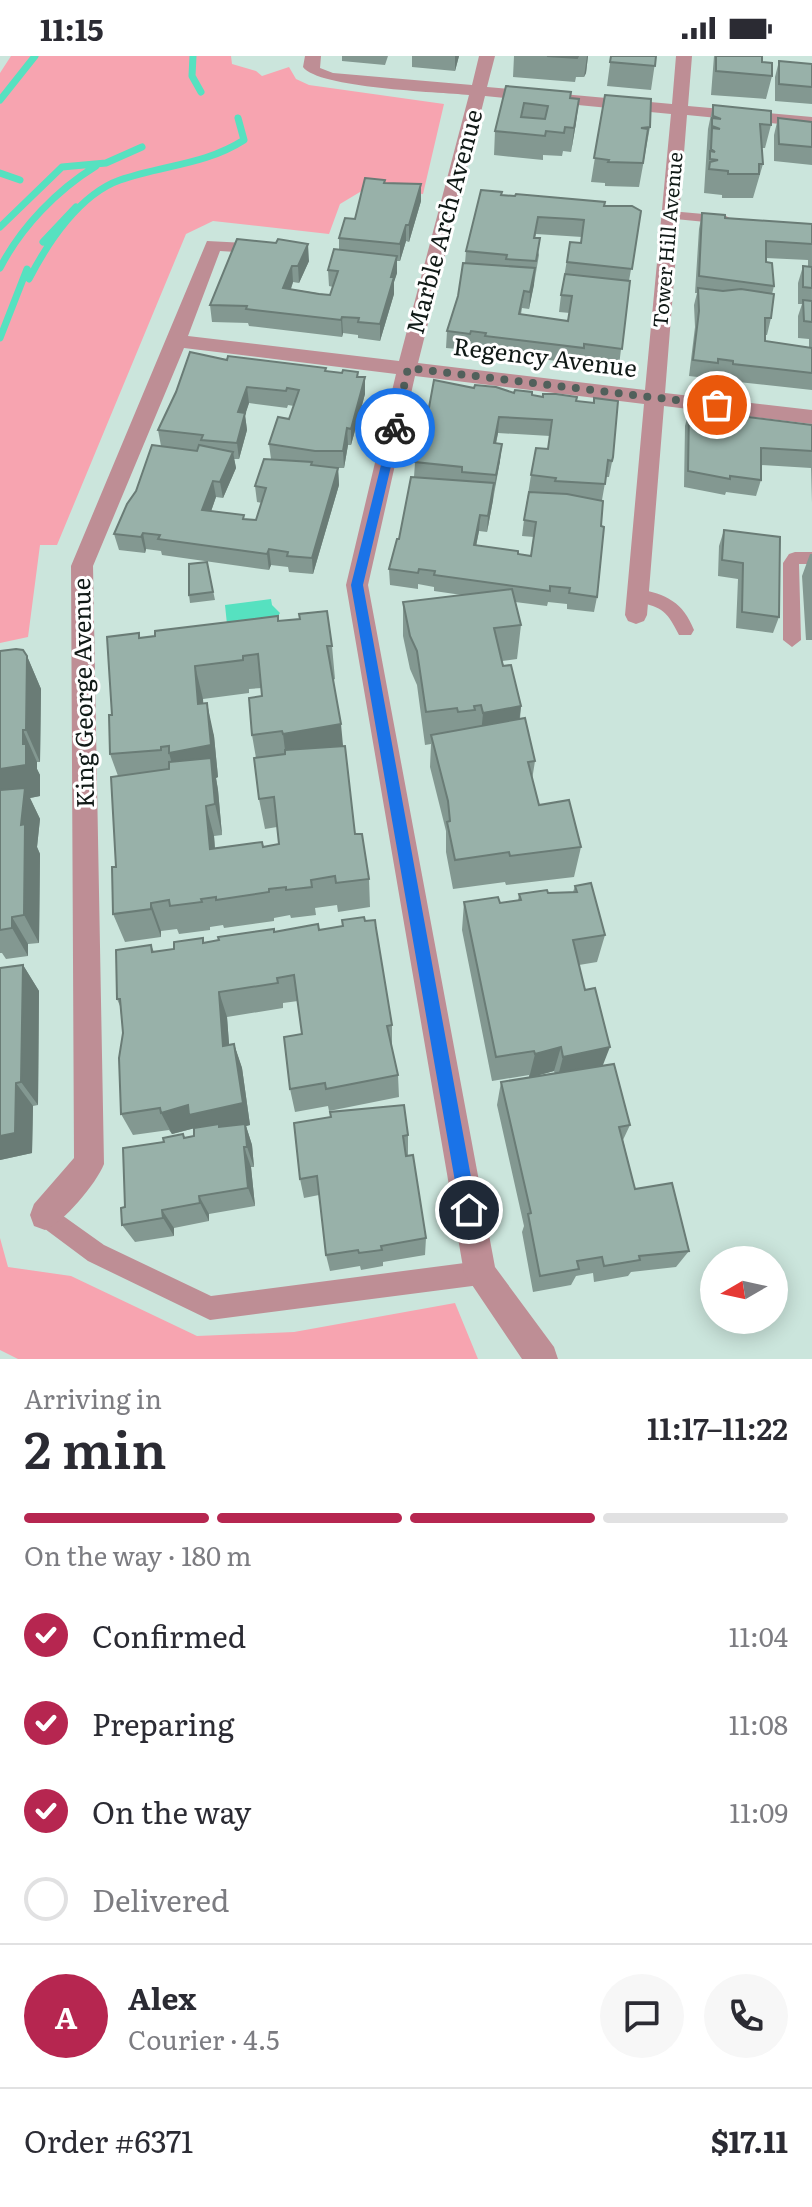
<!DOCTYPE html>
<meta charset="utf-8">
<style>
:root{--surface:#fff;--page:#f7f7f7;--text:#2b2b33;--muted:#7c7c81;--line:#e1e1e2;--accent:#b62650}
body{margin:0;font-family:Literata,serif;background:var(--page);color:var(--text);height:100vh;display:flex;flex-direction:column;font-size:30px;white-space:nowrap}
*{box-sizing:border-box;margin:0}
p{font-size:26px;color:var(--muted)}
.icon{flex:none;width:44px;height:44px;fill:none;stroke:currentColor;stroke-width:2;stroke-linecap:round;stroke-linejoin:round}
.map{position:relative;height:1303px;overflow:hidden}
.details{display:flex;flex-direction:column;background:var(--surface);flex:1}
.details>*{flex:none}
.needle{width:52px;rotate:261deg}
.fabs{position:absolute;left:700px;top:1190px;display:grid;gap:16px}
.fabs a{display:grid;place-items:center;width:88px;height:88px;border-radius:50%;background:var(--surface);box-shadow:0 4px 20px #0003;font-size:40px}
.pin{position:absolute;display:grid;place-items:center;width:68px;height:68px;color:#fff;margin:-34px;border:4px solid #fff;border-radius:50%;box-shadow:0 2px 8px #0007}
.courier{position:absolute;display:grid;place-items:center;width:80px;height:80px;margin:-40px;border:6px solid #1a73e8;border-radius:50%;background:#fff;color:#222;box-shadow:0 2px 10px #0007}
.headline em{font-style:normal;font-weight:600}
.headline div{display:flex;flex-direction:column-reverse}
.headline{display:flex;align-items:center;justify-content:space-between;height:136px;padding:0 24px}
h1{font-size:52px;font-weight:600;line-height:60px}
.bar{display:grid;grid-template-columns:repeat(4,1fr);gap:12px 8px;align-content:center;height:96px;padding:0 24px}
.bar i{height:10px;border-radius:6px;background:var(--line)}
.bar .current{background:var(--accent)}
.bar p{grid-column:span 4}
.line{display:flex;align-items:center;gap:20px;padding:0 24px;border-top:2px solid var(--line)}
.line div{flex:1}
.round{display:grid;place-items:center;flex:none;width:84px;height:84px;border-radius:42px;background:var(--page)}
ol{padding:0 24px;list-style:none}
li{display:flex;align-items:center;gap:24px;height:88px}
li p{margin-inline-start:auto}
li .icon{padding:8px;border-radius:50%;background:var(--accent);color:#fff;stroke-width:4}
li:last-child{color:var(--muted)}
li i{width:44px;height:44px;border:4px solid var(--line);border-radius:50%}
.status{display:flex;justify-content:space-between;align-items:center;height:56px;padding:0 40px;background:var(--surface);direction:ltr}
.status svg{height:22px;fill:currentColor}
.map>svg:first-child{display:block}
.green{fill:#f7a4b0}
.water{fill:#56e1c0}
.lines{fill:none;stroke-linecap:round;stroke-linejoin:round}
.stream{stroke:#56e1c0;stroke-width:7}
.lane{fill:#be8e95;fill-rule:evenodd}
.street{fill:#be8e95;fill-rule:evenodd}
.wall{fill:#839891;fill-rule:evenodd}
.shaded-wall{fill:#6a7c76}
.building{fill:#98b1a9;stroke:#6a7c76;stroke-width:2;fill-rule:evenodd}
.route{fill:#1a73e8}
.done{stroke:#51605b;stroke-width:8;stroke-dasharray:0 14.4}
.labels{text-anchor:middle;stroke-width:6;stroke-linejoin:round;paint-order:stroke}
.far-street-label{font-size:20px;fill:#101916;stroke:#fff}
.street-label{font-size:24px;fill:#101916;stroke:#fff}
</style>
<div class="status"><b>11:15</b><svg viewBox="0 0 49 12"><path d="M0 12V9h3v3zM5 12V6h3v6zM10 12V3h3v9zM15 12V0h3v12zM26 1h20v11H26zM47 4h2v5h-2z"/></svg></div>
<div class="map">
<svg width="812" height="1303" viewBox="0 0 812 1303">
<rect width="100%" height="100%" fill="#cbe5dc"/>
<path class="green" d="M11,0H231L232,8L256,15L262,20L289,11L296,23L309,29L444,48L423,138L365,133L340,148L329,178L213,165L186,178L57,489H40L28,581L0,587V17Z
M0,1182L8,1211L71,1220L197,1280L294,1276L455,1247L478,1303H18L0,1294Z"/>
<path class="water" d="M271,543L272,549L280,557L274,566L228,578L225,549Z"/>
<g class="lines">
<path class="stream" d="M193,0L192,20L201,36
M0,44L35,0
M0,117L20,124
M0,171L62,111L106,107L142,91
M43,186L76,151
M0,212C21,171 57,134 96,110
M29,223C48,186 80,138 120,124C163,109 205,109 244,84L238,62
M0,282L27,213"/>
<path class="lane" d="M670,155L726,160L733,164L726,168L665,162V156Z
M795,496H812V508H799L801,584L792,591L783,584V507L789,498Z
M638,533C666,538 683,546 694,574L691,579H679C665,551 661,552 632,544L630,539Z
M45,1147L104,1189L211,1240L480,1205L488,1209L492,1217L488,1225L480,1229L210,1264L88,1205L37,1167L33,1159L37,1151Z"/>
<path class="street" d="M305,0H321L320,12L333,17L472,29L479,0H495L487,31L672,48L676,0H692L688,50L812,61V71L687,59L665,337L812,354V368L664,350L647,559L644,565L636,568L628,565L625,559L644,348L415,320L368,529L495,1211L554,1291L558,1303H522L464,1217L346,529L396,318L184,292L93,510L104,1108C96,1128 64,1166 45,1174L34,1170L30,1159L34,1148L74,1102L71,510L207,185L267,188L276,193L267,198L220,195L188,280L399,305L469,39C438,36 318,32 303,11ZM485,40L671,58L645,334L418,307Z"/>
</g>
<path class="wall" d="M342,0H388L385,9L342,5Z
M412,0H459L455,15L412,11Z
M514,0H588L586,17L584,21H576L575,26L513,21Z
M611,0H656L651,34L607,30Z
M714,0H762V6L772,20L766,43L711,39Z
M779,5L812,8V48L775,45V21Z
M506,30L571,42L576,67L571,96L563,95L562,100L543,99V104L494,99L495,75Z
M605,39L650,71L639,131L605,130V127L591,126Z
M713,49L771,69L765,92H762L763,108L753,142H722V139L704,137L708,73Z
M778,62L812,66V109L774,105V79Z
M385,127L421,145L409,186L406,185L400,205H397V217L394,226V238L380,285L358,282V279L343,277L342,281L249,270L248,267L212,266L210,249L237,183L309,205L299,227L293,226L291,233L330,239L333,231L329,230L328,214L339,194V182Z
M501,139L604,150L641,155L629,225L619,310L582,304L581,308L484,296V293L470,291L469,294L446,292L447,275L458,240L465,207L466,195ZM536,178L582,181L581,187L570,186L561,239L559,256L570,257L568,265L521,258L522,252L529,253L535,222L539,199L535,182Z
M702,157L725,162L812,168V334L729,325V321L715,320L714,323L689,320L695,271L694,249L697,237H695L699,173ZM766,202L808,204V210H803L798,227V248H802L798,260V282L809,283V292L765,285V279H767L771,262L772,238L774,230L766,206Z
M227,304L326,312V315L358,321L365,338L351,389H348L344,412H330H338L339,429L313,518L289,516L288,511L271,509L269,514L162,499L161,495L146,493L145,497L119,494L114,478L136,435L161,390L158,374ZM249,347L287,352L288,349L294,350L289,363L269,388L271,403L255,430L257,446L262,447L256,464L244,463V459L211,455L216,441L223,442L236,412L234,403H239L247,374L245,359Z
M474,332L576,345L613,401L609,421H606L602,444L597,541L594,556L567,553V548L548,546L547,550L515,546L521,569L517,603L502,605L521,650L520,663L535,705L532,724L539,749L581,791L574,821L506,829L505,826L453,833L446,796V775L430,711L431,688L425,689L417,629L410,613L403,580V546L462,539L434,535V531L418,528V533L390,529L389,513L399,483L414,421L415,406L424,379ZM498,377L550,380L548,393L531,419L524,464L522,480L534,481L531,500L476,490L479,475L487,476L493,444L500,405L496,388Z
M689,354L730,362L731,359L812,369V447L811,412L761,409V424L756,440L726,436L725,439L684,431L685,370Z
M724,474L779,561L773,577L736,572L738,523L718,520L719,490Z
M810,498H812V584H806L802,520Z
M207,506L215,544L190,547L189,539Z
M278,565L332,590L335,623L333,624L355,778L369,823L370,851L338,856L337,849L315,852L316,859L291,862L290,859L274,862V865L224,872L223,869L210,871V874L179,878L177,873L161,875V881L125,886L113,858L116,811L118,720L110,698L112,659L140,582ZM262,632V640L252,679L256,702L259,743L265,773L277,771L279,788L263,791L215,792L214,780L222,779L218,734L216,722L218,721L214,680L203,648V643L249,637V633Z
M0,595L27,600L41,633L40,706H37V713L40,719V740L30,742L40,763L37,791L40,798L39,887L28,888V900L6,903L2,897H0Z
M575,830L605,879L597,906L579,909L603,1010L630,1069L623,1084L635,1133L689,1195L676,1211L631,1216L628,1220L594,1226L593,1217L576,1220L571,1229L533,1236L522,1176L524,1170L497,1049L501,1026L529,1022V1019L492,1025L462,874L464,846L500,847L518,845L519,838L573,836ZM554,1015L555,1018L531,1021Z
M319,874L392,969V993L398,1019L399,1041L329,1055L328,1050L295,1056L290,1033L302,978L298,945L283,947V952L227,961L229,989L234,988L242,1012L250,1069L246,1070L252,1089L254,1111H251L255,1150L209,1158V1165L174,1172V1180L135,1186L122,1169L125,1151L164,1086L183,1078L185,1082L194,1080L195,1072L172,1078L169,1074L133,1079L121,1058L123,977L120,950L117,943L151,889L154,896L275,876Z
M23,909L39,935L38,1049L33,1050L32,1097L0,1104V912Z
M294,1067L408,1079V1099L426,1182L425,1199L383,1206V1210L361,1214L360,1210L330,1215L326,1199L319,1139L304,1142L300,1123Z"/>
<path class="shaded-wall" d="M455,0H459L455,15Z
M587,0H588L586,17L584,21Z
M579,43L576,67L571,96L574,72Z
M421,128V145L409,186V169Z
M406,169V185L400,205V188Z
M308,188L309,205L299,227L298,210Z
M397,200V217L394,226V238L380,285V268Z
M292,210L293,226L285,249L283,232Z
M535,212L534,229L529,253L530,236Z
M342,261L343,277L342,281L341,264Z
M365,321V338L351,389V373Z
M247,331L249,347L245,359L247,374L239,403L237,387L238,356Z
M499,361L498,377L492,404L494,387Z
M347,372L348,389L344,412L343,395Z
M502,388L500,405L494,435L496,419Z
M233,396L236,412L223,442L220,426Z
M338,412L339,429L313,518L312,502Z
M213,425L216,441L206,470L202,454Z
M494,427L493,444L487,476L488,460Z
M480,459L479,475L473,505L474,489Z
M143,477L146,493L145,497L141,481Z
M269,493L271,509L269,514L267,498Z
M27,600L41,633L40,706L26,674Z
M195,610L203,643L206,681L198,648Z
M207,647L214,680L218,721L216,722L218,734L222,779L215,748L178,729L169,697Z
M521,650L517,682L480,689L483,657Z
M341,668L344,700L287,710L283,678Z
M23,674L37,706V713L40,719V740L30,742L40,763L37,791L40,798L39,887L24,859L0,747V713L23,688Z
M206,750L214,780L217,823L210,793Z
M151,847L161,875V881L151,853Z
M12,861L28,888V900L12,872Z
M23,909L39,935L38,1049L21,1026Z
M219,936L227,961L231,1013L223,990Z
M234,988L242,1012L250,1069L246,1070L252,1089L254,1111L247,1091L195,1072L172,1078L161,1057Z
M561,991L554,1015L529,1022L535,998Z
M610,991L601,1014L557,1024L563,1001Z
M16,1027L33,1050L32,1097L0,1104V1080Z
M244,1091L251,1111L255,1150L248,1132Z
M199,1140L209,1158V1165L200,1147Z
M162,1154L174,1172V1180L163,1162Z"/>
<path class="building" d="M547,0H578L577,2Z
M611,0H656L655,10L610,6Z
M716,0H762V6L772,7V20L716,15Z
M779,5L812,8V31L779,28Z
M506,30L571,36L570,42L579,43L574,72L565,71L564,77L546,75L545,80L495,75ZM524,47L548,50L545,63L521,61Z
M605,39L651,43L650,71L641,72L648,73L643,107L608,106L609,104L594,102Z
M713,49L771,55V69L760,68L763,108H759V118H728V115L709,113L710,106L718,104L710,103V95L715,96L711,93L712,72L720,73L712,70V62L721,63L713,60Z
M778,62L812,66V91L779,88Z
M365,122L385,124L384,127L421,128L409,169H406L400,188L339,182L345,162L355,163Z
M481,134L502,136L501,139L515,140L516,138L605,146L604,150H632L641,155L632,213L567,206L570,186L581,187L584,164L573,163L538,161L534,182H540L536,205L506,203L507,199L466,195Z
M702,157L725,159V162L812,168V188L766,185V206L772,207L774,230L699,220Z
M237,183L276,187L278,183L308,188L298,210H292L283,232L319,238L330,239L338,215L328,214L334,193L397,200L391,221H394L380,268L358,266L359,262L342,261L341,264L246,253L247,250L210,249Z
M463,207L535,212L530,236L524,235L519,258L568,265L572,240L561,239L565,218L630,225L622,293L584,288V292L485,280L486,277L471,275L470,278L447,275L458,240Z
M803,210L812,211V232L803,231Z
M698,232L723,235L741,233L774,238L771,262H765V285L812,292V317L733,308V305L718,303V307L693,304L699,255Z
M803,244L812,245V266L804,265Z
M190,296L227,304L228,300L326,312L325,315L342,317L343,314L358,316L357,321H365L351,373L347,372L343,395H315L269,388L278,361L289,363L299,334L287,332L286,335L247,331L238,356L245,357L237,387L201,384L203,379L158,374L176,336Z
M434,324L474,332L475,329L496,331L514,337L515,334L532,336V339L543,341V338H556L577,341L576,345L594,347V342L618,345L613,401L612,405L608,404L605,428L555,425L556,422L531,419L536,392L548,393L552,364L499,361L494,387L502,388L496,419L462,416V411L415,406L421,379H424Z
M689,354L731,363V359L812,369V395L761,392V424L730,420V423L688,415Z
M152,389L197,395L199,389L233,396L220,426L213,425L202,454L244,459L243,463L256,464L266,432L255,430L264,403L312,406L311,409L338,412L312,502L287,500L288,496L269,493L267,498L158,483L160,479L143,477L141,481L114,478L127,448L136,435Z
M411,421L494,427L488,460L480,459L474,489L518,495V498L531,500L536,466L524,464L529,436L567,438L603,445L601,470L604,471L597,541L569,537L570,532L550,530V535L434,519L435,515L419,513L418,517L389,513L397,483H399Z
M724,474L780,481L779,561L742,556L743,507L722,504Z
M207,506L213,536L189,539V508Z
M512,533L521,569L494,572L503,610L511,609L521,650L483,657L481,649L474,650L475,654L458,656L457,652L426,656L417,595L410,580L403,546Z
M327,555L332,590H327L341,668L283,678L282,675L252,679L249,642L262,640L258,598L243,600V604L195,610L198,648L207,647L211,689L169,697V690L161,691V694L110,698L109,659H112L107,581L139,577V582L155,580V575L278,560V565L300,563L299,558Z
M16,593L23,594L27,600L26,674H23V688H26V709L0,713V595Z
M525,662L535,705L528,706L539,749L569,744L581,791L510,800L509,796L455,804L447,766L450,765L448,745L431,679Z
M345,690L355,778H362L369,823L336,827L335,820L311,824L312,831L286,834V831L269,833V836L216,844V841L201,843L202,846L170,850L169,844L151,847V853L113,858L112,811H116L111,721L169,713V706L211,702L215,748L206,750L210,793L262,786L263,791L279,788L274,741L259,743L254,702L285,698V694Z
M25,732L21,769L25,768L24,859L12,861V872L0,874V734Z
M591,827L605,879L573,884L585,934L595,932L610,991L563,1001L561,991L535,998L534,995L496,1001L464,846L498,841L500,847L521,844L519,838L547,834L548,837L577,836L575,830Z
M364,861L365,865L375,864L376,872L392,969L387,970L398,1019L326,1033L325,1027L290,1033L284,981L302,978L294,919L277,922L278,927L219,936L223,990L234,988L243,1047L189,1059L188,1049L161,1057L160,1052L121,1058L119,1002L123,977L120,943H117L116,894L151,889L152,896L174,893V886L203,882V887L219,884L218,881L274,873V876L318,868L319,874L343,870L342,864Z
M23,909L21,1026L16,1027L15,1077L0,1080V912Z
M614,1008L630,1069L619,1071L635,1133L672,1127L689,1195L639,1200L640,1204L604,1210L602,1201L577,1205L579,1213L540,1220L528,1158L531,1157L501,1026Z
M404,1049L408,1079L403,1080L406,1100L413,1099L426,1182L381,1190L382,1194L359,1197L358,1194L326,1199L317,1120L300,1123L294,1067L331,1061L330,1056Z
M219,1068V1071L245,1068L247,1091H244L248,1132L199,1140L200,1147L162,1154L163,1162L122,1169L121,1152L125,1151L123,1092L164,1086L163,1082L183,1078L184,1082L194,1080V1072Z"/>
<path class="route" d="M391,369L400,372L363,529L477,1154L474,1160L469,1162L463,1160L460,1154L351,529Z"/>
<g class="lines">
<path class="done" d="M395,372L408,312L717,349"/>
</g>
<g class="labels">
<g class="far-street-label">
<text transform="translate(668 184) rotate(-85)" y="7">Tower Hill Avenue</text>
</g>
<g class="street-label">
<text transform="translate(445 166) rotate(-75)" y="8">Marble Arch Avenue</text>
<text transform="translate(545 302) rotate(7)" y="8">Regency Avenue</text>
<text transform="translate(84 637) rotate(-91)" y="8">King George Avenue</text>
</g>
</g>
</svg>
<div class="fabs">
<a><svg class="needle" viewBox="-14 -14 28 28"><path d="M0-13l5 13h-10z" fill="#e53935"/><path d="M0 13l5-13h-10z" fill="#7c7c81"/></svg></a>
</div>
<div class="pin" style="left:717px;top:349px;background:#ea580c"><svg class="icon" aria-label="bag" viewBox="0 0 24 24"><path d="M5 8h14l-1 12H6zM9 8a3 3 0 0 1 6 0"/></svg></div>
<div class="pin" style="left:469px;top:1154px;background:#1f2937"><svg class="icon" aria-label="home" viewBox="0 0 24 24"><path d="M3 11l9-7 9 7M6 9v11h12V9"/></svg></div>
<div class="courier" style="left:395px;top:372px"><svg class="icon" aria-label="bike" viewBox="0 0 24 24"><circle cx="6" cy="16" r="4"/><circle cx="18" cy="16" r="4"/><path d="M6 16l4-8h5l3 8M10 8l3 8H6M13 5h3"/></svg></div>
</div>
<section class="details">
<div class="headline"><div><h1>2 min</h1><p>Arriving in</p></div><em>11:17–11:22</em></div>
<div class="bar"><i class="current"></i><i class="current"></i><i class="current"></i><i></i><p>On the way · 180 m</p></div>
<ol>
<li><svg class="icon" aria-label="check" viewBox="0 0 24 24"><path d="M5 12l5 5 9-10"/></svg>Confirmed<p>11:04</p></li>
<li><svg class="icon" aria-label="check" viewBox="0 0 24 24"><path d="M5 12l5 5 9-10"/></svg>Preparing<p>11:08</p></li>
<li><svg class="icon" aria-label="check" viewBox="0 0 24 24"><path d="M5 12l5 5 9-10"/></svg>On the way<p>11:09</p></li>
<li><i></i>Delivered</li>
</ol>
<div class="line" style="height:144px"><b class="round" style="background:var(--accent);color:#fff">A</b><div><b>Alex</b><p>Courier · 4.5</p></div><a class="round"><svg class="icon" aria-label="chat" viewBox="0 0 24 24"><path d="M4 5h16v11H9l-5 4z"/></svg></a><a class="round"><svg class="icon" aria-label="phone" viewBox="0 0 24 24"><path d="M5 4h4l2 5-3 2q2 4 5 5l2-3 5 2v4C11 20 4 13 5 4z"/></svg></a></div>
<div class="line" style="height:104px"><div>Order #6371</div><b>$17.11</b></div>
</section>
